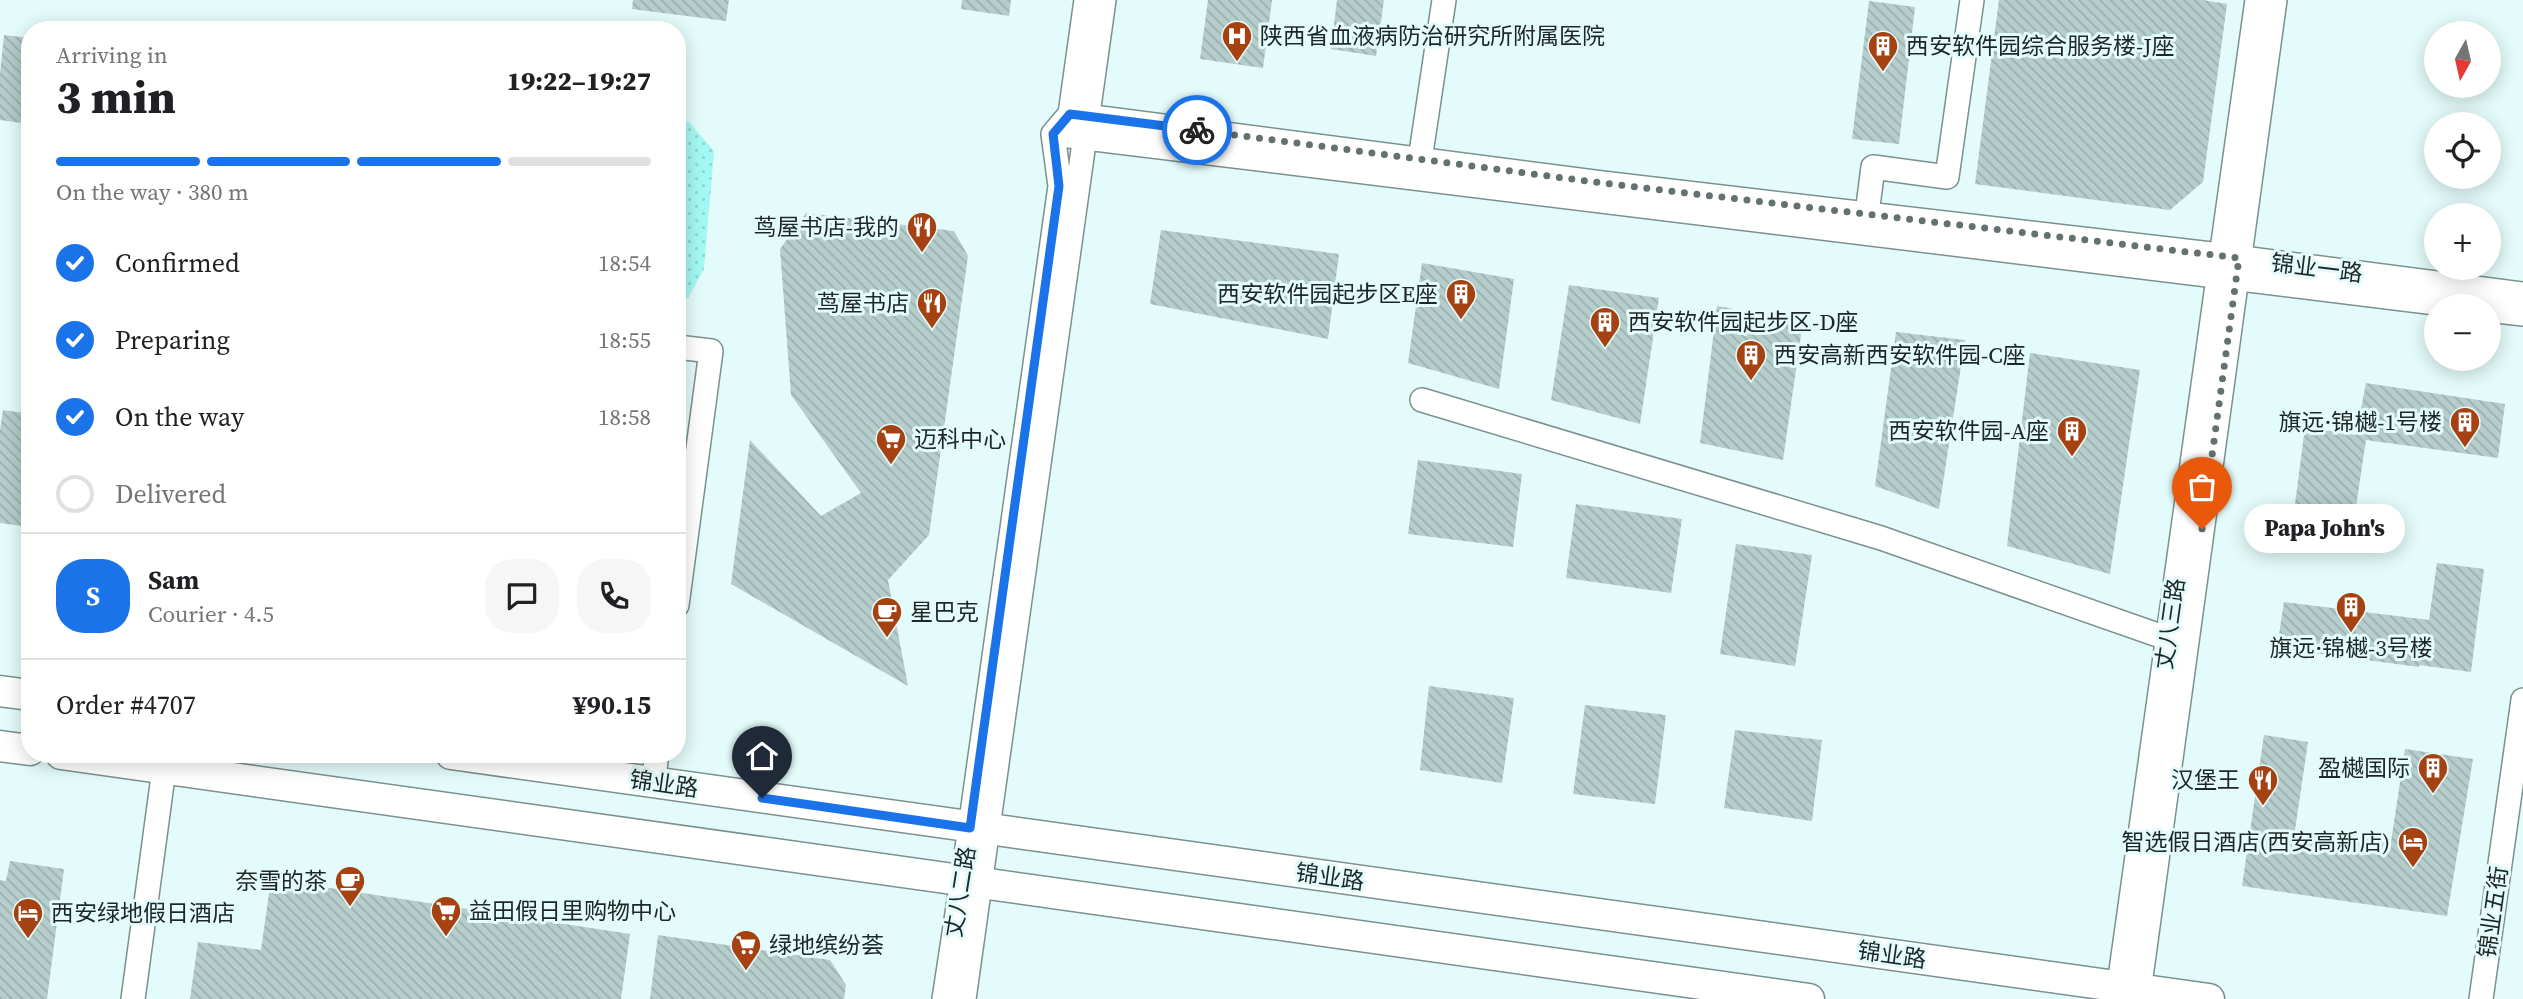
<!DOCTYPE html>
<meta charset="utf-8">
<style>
:root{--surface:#fff;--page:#f6f6f6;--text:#202124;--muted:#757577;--line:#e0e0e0;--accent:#1a73e8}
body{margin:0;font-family:"Source Serif 4","Noto Sans SC",serif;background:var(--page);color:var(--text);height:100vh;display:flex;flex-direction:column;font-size:26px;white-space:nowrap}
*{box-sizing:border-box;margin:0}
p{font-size:23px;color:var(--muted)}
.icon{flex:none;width:38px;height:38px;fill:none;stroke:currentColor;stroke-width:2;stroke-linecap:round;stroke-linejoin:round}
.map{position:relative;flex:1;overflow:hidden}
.side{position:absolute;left:21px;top:21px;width:665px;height:742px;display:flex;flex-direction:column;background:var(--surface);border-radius:28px;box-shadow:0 4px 18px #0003}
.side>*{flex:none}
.needle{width:46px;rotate:188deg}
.buttons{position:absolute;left:2424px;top:21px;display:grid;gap:14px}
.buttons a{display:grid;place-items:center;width:77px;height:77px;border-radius:50%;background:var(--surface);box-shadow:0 4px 18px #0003;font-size:35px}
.pin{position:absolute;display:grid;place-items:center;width:60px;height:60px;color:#fff;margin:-72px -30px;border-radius:50% 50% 50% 0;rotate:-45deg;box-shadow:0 0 7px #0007}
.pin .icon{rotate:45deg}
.courier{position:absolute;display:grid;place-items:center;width:70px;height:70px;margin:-35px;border:5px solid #1a73e8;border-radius:50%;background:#fff;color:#222;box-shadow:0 2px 9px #0007}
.bubble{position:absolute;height:49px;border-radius:24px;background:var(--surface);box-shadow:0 4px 18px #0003;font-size:23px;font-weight:800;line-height:49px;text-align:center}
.overview em{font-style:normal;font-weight:800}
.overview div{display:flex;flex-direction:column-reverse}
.overview{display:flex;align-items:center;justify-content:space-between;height:119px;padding:0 35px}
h1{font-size:46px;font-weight:800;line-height:52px}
.bar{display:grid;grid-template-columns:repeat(4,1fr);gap:10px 7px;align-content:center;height:84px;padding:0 35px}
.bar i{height:9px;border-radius:5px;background:var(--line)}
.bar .current{background:var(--accent)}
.bar p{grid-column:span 4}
.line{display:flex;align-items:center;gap:18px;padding:0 35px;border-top:2px solid var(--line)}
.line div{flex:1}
.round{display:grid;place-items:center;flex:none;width:74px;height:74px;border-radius:28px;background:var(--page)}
ol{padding:0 35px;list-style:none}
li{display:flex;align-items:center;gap:21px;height:77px}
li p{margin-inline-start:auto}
li .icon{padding:7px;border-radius:50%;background:var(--accent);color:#fff;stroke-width:4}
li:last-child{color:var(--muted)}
li i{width:38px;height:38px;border:4px solid var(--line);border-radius:50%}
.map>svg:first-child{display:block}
.grass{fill:url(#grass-dots)}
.building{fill:url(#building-back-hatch)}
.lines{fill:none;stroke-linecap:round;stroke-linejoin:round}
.minor-casing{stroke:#7a918f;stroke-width:26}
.major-casing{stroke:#7a918f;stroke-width:33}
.minor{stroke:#fff;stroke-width:23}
.major{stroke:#fff;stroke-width:30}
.done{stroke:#637171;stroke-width:7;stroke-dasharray:0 12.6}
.route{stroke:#1a73e8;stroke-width:9}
.labels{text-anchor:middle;stroke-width:6;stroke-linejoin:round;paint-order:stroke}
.poi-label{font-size:23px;fill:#1e2727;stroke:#e3fbfa;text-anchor:start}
.street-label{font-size:23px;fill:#1e2727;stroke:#e3fbfa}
</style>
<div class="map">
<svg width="2523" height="999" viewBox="0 0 2523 999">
<defs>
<pattern id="grass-dots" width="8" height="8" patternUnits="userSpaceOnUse" patternTransform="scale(1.75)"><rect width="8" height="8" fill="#a4f8f3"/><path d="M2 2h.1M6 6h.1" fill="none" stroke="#8dd5d0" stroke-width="1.8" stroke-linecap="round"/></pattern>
<pattern id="building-back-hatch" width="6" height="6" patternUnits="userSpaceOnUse" patternTransform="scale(1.75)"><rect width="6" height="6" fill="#b5cdcb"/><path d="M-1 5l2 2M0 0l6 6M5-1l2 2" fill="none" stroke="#9bb0ae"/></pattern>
</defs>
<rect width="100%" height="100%" fill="#e3fbfa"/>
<path class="grass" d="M677,118L689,122L714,151L704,269L688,298L677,304Z"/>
<path class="building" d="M633,0H729L726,21L632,9Z
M962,0H1011L1009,16L961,9Z
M1208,0H1272L1263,68L1200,59Z
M1337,0H1384L1376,56L1331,49Z
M1999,0H2203L2227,4L2203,182L2170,210L1975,184Z
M1869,1L1915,7L1899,144L1852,139Z
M4,35L30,38V124L0,120V74Z
M806,213L954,231L968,256L929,535L888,580L908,686L731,584L750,440L821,516L861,493L791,395L780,249Z
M1161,230L1339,254L1328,339L1150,304Z
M1422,263L1514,279L1499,389L1408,363Z
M1569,285L1659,298L1640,424L1551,400Z
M1717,306L1803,321L1783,460L1700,443Z
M1896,332L1965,340L1939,509L1875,486Z
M2030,353L2140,370L2110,574L2007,546Z
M2366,383L2505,404L2498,458L2366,440L2355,513L2295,504L2305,427L2356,435Z
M3,410L30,414V527L0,523V430Z
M1418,460L1522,474L1513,547L1408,534Z
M1576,504L1682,519L1671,593L1566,578Z
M1736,544L1812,555L1795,666L1720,654Z
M2437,563L2484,569L2471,672L2419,665V667L2277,648L2284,602L2429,620Z
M1429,686L1514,698L1502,783L1420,770Z
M1585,705L1666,715L1655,804L1573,794Z
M1735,730L1822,740L1812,821L1724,808Z
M2264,735L2308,742L2295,830L2391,842L2405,749L2473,759L2447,916L2242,886Z
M10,861L64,869L47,999H0V880L6,881Z
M271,879L630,934L621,999H190L198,942L261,950Z
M658,935L830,960L846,985L844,999H650Z"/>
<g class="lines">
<g class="minor-casing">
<path id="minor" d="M1070,114L1602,183L2220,255L2523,294
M1053,134L2460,306
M1418,173L1444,0
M1867,214L1873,167L1947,177L1972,0
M2488,310L2523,314
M677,347L711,351L677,605
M1422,400L1881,538L2169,639
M653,783L657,754
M133,999L164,769
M944,999L970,828L1060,186L1053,134L1070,114L1086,0
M964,999L1104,0
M2117,999L2257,0
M2138,999L2275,0
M2481,999L2523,700"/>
</g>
<g class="major-casing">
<path id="major" d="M0,691L30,695
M0,746L30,750
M61,754L1809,999
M451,754L2209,999"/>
</g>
<use href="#minor" class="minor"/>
<use href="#major" class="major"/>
</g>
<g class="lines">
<path class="done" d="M1197,130L1602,183L2239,258L2202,529"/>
<path class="route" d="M762,798L970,828L1059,186L1053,134L1070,114L1197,130"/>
</g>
<defs>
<g id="hospital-pin" transform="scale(1.575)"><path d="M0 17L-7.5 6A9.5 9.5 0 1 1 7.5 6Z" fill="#a64112" stroke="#e3fbfa"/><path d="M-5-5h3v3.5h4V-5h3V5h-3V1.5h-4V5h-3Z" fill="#fff"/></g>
<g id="building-pin" transform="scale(1.575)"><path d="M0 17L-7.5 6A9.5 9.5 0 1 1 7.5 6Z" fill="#a64112" stroke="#e3fbfa"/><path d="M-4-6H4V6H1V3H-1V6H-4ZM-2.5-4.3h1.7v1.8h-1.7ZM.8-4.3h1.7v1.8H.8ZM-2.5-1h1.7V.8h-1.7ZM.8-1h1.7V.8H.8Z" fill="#fff"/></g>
<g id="restaurant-pin" transform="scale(1.575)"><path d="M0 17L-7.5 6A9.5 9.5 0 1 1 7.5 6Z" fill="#a64112" stroke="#e3fbfa"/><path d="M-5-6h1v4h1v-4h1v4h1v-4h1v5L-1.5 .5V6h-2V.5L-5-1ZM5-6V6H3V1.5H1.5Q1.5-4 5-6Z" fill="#fff"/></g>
<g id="supermarket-pin" transform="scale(1.575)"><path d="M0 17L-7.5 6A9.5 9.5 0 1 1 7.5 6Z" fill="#a64112" stroke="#e3fbfa"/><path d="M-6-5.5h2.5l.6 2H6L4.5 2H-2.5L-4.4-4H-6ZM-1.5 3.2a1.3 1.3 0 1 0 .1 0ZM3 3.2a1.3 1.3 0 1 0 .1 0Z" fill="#fff"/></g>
<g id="cafe-pin" transform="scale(1.575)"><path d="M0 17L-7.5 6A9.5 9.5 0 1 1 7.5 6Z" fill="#a64112" stroke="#e3fbfa"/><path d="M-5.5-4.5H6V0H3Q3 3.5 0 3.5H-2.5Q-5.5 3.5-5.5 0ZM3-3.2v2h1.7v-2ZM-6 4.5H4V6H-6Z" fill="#fff"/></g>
<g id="hotel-pin" transform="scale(1.575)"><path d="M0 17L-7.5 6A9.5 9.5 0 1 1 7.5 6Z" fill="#a64112" stroke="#e3fbfa"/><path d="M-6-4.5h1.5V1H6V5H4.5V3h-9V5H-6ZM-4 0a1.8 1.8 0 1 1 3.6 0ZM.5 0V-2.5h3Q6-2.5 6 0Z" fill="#fff"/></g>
</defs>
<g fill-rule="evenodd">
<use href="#hospital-pin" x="1237" y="36"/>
<use href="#building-pin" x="1883" y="46"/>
<use href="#restaurant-pin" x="922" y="227"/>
<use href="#building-pin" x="1461" y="294"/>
<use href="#restaurant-pin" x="932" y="303"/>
<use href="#building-pin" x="1605" y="322"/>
<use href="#building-pin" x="1751" y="355"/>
<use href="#building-pin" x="2465" y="422"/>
<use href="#building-pin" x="2072" y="431"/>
<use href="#supermarket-pin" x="891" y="439"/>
<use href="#building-pin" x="2351" y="607"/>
<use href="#cafe-pin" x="887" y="612"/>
<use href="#building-pin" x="2433" y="768"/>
<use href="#restaurant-pin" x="2263" y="780"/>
<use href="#hotel-pin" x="2413" y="842"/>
<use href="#cafe-pin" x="350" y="881"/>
<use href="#supermarket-pin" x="446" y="911"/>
<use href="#hotel-pin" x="28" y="913"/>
<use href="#supermarket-pin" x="746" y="945"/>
</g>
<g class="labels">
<g class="poi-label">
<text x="1260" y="44">陕西省血液病防治研究所附属医院</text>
<text x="1906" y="54">西安软件园综合服务楼-J座</text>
<text x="899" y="235" text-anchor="end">茑屋书店-我的</text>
<text x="1438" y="302" text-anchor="end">西安软件园起步区E座</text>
<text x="909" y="311" text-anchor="end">茑屋书店</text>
<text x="1628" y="330">西安软件园起步区-D座</text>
<text x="1774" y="363">西安高新西安软件园-C座</text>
<text x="2442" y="430" text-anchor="end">旗远·锦樾-1号楼</text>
<text x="2049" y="439" text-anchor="end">西安软件园-A座</text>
<text x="914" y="447">迈科中心</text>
<text x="910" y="620">星巴克</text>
<text x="2351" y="656" text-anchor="middle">旗远·锦樾-3号楼</text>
<text x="2410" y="776" text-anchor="end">盈樾国际</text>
<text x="2240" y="788" text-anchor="end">汉堡王</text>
<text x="2390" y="850" text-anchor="end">智选假日酒店(西安高新店)</text>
<text x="327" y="889" text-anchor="end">奈雪的茶</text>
<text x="469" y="919">益田假日里购物中心</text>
<text x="51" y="921">西安绿地假日酒店</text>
<text x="769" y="953">绿地缤纷荟</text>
</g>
<g class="street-label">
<text transform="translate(2317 268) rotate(7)" y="8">锦业一路</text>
<text transform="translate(2170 624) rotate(-82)" y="8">丈八三路</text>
<text transform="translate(664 784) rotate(8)" y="8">锦业路</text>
<text transform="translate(1330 877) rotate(8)" y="8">锦业路</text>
<text transform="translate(960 892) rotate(-81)" y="8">丈八二路</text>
<text transform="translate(2493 912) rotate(-82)" y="8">锦业五街</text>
<text transform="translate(1892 955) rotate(8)" y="8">锦业路</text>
</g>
</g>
</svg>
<div class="buttons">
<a><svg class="needle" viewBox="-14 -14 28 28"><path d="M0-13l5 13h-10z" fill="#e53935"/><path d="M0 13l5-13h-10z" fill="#757577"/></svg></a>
<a><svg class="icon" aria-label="locate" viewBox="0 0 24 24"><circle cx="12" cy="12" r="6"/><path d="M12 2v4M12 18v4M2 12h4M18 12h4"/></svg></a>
<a>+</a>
<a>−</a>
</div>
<div class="pin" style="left:2202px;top:529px;background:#ea580c"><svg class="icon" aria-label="bag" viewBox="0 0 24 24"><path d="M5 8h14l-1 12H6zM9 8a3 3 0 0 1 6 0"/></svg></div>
<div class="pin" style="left:762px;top:798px;background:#1f2937"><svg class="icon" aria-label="home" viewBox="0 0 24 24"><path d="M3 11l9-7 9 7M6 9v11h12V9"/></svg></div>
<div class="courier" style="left:1197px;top:130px"><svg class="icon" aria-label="bike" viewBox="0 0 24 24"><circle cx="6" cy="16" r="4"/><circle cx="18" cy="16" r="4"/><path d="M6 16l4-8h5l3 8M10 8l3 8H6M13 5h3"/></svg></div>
<div class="bubble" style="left:2244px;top:504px;width:161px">Papa John's</div>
<section class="side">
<div class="overview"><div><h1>3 min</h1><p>Arriving in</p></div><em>19:22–19:27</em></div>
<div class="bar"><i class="current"></i><i class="current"></i><i class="current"></i><i></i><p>On the way · 380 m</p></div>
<ol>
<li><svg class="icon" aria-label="check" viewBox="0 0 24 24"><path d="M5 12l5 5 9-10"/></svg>Confirmed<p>18:54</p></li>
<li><svg class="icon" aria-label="check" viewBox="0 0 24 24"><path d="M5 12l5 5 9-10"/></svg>Preparing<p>18:55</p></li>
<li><svg class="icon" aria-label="check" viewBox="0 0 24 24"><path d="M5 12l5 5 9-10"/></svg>On the way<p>18:58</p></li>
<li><i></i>Delivered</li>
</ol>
<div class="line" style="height:126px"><b class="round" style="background:var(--accent);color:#fff">S</b><div><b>Sam</b><p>Courier · 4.5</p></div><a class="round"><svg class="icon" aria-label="chat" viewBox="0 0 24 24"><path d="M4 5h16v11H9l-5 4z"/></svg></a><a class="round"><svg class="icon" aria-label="phone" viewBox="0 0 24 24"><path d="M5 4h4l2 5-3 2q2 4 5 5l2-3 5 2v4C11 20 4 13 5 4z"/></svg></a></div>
<div class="line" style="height:91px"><div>Order #4707</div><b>¥90.15</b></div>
</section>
</div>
